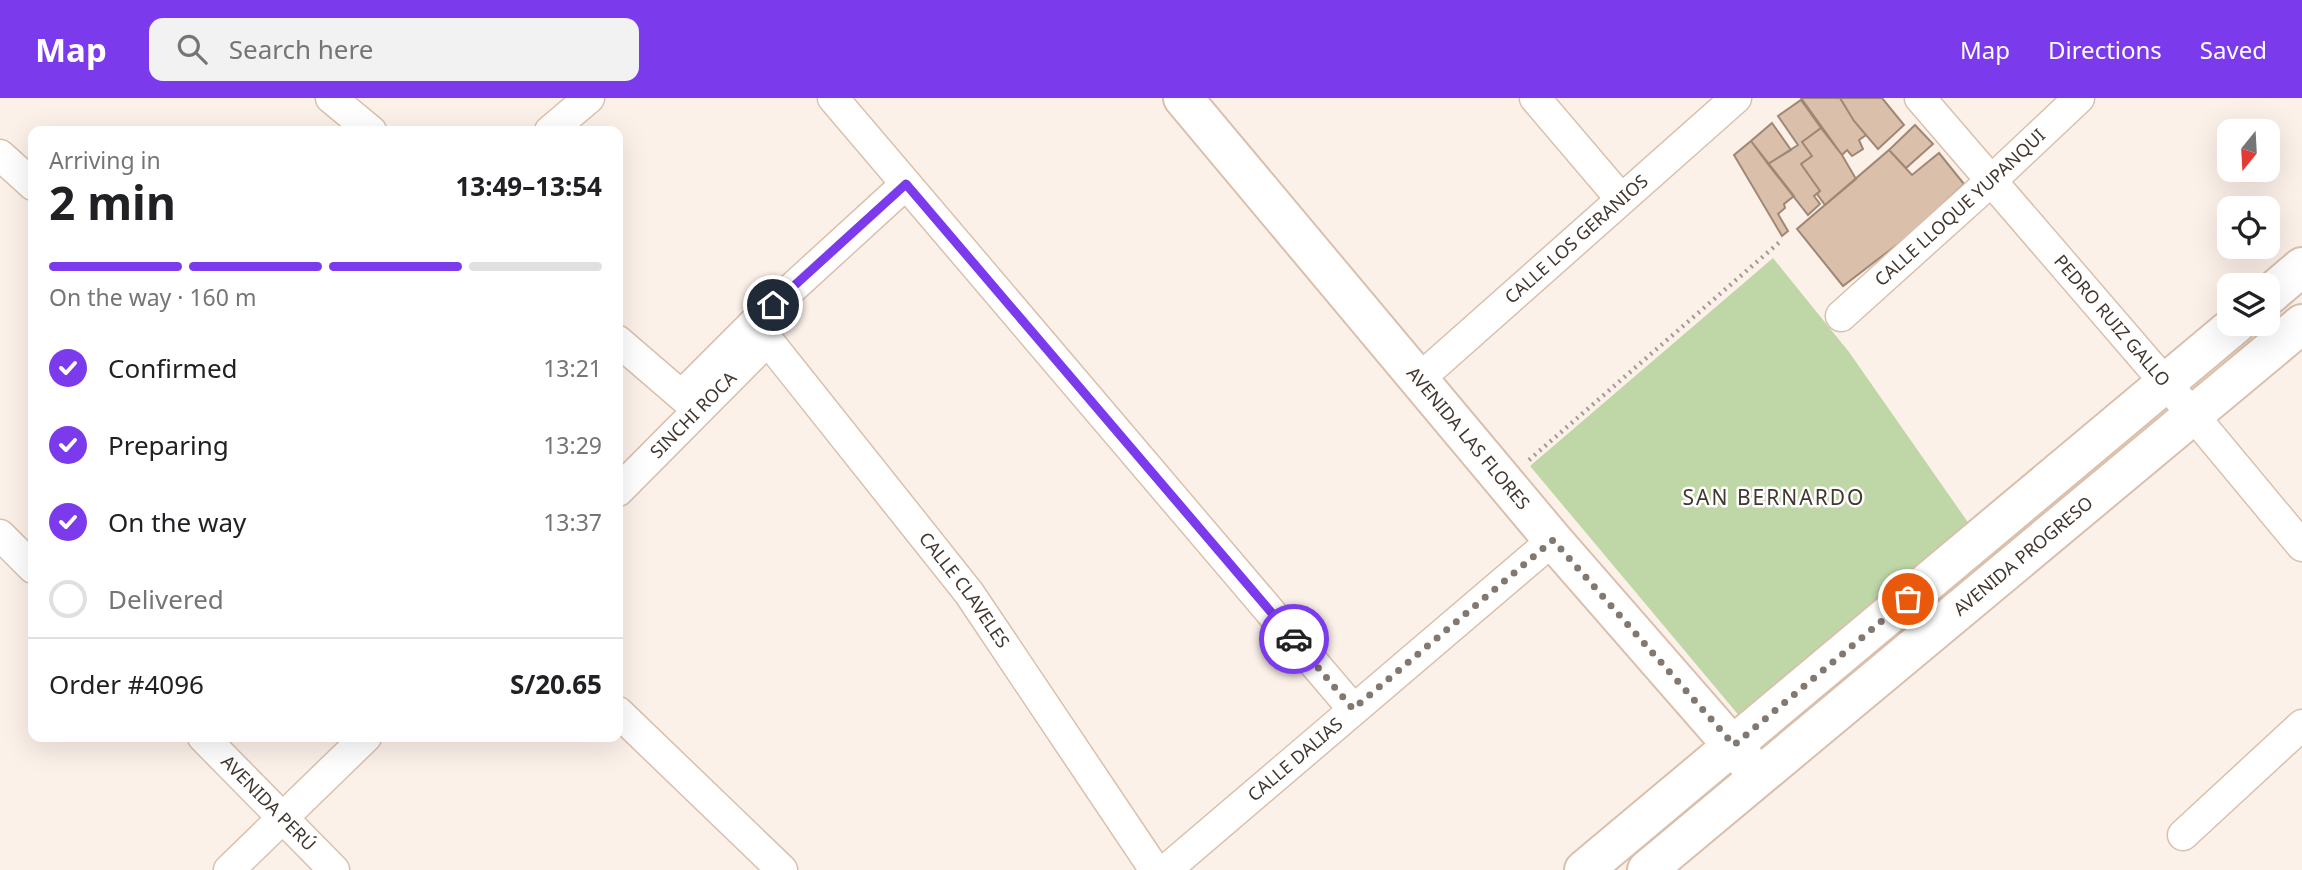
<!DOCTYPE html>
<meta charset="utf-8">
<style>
:root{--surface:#fff;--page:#f2f2f2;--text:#202124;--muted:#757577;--line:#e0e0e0;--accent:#7c3aed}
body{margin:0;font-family:"Noto Sans",sans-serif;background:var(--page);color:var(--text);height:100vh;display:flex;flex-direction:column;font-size:26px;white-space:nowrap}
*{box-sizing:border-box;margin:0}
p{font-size:23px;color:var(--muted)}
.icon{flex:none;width:38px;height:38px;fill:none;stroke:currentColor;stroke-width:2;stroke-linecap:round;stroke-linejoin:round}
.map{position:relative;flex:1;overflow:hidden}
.panel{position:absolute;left:28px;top:28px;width:595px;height:616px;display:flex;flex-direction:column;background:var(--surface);border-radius:14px;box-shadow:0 7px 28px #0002}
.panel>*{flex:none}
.needle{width:46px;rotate:198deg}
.buttons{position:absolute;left:2217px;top:21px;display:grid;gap:14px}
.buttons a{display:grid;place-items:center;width:63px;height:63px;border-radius:14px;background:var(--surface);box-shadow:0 7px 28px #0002;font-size:35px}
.pin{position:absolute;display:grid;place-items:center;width:60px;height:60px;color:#fff;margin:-30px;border:4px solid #fff;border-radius:50%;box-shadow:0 2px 7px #0007}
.courier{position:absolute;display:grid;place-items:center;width:70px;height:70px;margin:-35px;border:5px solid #7c3aed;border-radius:50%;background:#fff;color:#222;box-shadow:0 2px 9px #0007}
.summary em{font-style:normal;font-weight:700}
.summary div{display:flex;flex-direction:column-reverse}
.summary{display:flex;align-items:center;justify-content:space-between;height:119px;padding:0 21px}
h1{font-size:46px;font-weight:700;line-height:52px}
.bar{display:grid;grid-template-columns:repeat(4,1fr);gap:10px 7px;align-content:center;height:84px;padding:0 21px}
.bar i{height:9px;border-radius:5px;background:var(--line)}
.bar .on{background:var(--accent)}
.bar p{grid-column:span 4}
.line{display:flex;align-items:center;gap:18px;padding:0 21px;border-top:2px solid var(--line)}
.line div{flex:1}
ol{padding:0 21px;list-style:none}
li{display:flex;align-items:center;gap:21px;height:77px}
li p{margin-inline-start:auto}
li .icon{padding:7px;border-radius:50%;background:var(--accent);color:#fff;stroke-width:4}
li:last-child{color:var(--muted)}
li i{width:38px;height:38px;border:4px solid var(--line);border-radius:50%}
header{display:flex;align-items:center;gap:42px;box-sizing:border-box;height:98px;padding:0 35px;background:var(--accent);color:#fff}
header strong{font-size:33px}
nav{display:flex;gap:38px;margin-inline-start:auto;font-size:24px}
.search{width:490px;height:63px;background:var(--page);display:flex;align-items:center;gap:18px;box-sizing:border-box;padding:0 24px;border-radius:14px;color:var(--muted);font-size:26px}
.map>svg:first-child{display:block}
.green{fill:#bfd7a7}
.building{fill:#dabfab;stroke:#a08774;stroke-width:2}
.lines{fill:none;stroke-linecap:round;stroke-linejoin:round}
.street-casing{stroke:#dac0ac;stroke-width:33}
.secondary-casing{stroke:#dac0ac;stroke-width:42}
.primary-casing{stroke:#dac0ac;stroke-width:42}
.path{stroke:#a49991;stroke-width:4.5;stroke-dasharray:2 5;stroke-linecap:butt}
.street{stroke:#fff;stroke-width:30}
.secondary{stroke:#fff;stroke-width:38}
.primary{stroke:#fff;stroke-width:38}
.done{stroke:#837870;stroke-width:7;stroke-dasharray:0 12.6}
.route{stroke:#7c3aed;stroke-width:9}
.labels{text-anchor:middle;stroke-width:5;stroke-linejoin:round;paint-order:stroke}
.street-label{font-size:18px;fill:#42372f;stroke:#fff}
.quarter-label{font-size:21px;letter-spacing:2px;fill:#42372f;stroke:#fff}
</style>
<header>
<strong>Map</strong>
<div class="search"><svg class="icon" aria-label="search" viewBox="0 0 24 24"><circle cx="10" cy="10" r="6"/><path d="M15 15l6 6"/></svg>Search here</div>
<nav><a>Map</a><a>Directions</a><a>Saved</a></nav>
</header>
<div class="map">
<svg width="2302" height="772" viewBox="0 0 2302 772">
<rect width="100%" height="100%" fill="#fcf1e9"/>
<path class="green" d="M1773,160L1849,254L1972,430L1741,620L1530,368Z"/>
<path class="building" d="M1801,0H1840L1854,23L1866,37L1859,42L1863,51L1852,58L1847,52L1842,57Z
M1840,0H1882L1904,27L1878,51L1854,23Z
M1801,2L1821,30L1802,44L1812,58L1801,66L1820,93L1814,98L1820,106L1808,117L1768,66L1798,47L1778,18Z
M1772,25L1791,52L1768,66L1751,43Z
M1915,27L1933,46L1906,70L1889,52Z
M1821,30L1842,57L1856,81L1825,107L1817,96L1820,93L1801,66L1812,58L1802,44Z
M1751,43L1794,98L1784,106L1785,110L1778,116L1788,133L1782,138L1734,57Z
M1889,52L1912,77L1939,55L1964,86L1907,139L1843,188L1797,131Z"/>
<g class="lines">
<g class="street-casing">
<g id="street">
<path d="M331,0L371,33"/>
<path d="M833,0L1353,611"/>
<path d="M1535,0L1621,101"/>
<path id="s1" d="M1920,0L2193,317L2302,448"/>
<path d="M550,33L589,0"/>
<path d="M0,57L33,87"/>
<path id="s2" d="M1841,218L1991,83L2079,0"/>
<path id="s3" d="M754,225L969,495L1155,772"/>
<path d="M618,243L697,311"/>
<path id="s4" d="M1418,282L1736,0"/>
<path d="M682,297L754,225L906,86"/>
<path id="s5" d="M618,393L768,242"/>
<path d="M0,437L33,470"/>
<path d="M618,614L782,772"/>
<path id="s6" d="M203,639L334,772"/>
<path d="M2183,737L2302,627"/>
<path d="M229,772L366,639"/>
<path id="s7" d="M1166,772L1553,442"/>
</g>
</g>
<g class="secondary-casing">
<g id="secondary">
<path id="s8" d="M1183,0L1553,442L1759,678"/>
</g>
</g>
<g class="primary-casing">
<g id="primary">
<path d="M2268,198L2302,169"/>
<path d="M1584,772L2236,226"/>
<path id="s9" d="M1647,772L2302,226"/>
</g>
</g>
<path class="path" d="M1529,362L1782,142"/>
<use href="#street" class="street"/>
<use href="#secondary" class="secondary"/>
<use href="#primary" class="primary"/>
</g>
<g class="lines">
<path class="done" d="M1294,541L1353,611L1553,442L1734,647L1908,501"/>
<path class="route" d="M773,207L906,86L1294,541"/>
</g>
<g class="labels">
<g class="street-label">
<text dy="6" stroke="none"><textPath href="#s2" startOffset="161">CALLE LLOQUE YUPANQUI</textPath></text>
<text dy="6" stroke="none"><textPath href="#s4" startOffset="212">CALLE LOS GERANIOS</textPath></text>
<text dy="6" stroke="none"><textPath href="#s1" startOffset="294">PEDRO RUIZ GALLO</textPath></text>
<text dy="6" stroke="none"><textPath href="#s5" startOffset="107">SINCHI ROCA</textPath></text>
<text dy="6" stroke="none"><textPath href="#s8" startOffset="444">AVENIDA LAS FLORES</textPath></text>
<text dy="6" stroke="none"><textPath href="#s9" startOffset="490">AVENIDA PROGRESO</textPath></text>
<text dy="6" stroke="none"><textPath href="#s3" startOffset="340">CALLE CLAVELES</textPath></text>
<text dy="6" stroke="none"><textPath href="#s7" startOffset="170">CALLE DALIAS</textPath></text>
<text dy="6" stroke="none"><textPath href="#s6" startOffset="93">AVENIDA PERÚ</textPath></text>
</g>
<g class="quarter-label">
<text x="1774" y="407">SAN BERNARDO</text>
</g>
</g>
</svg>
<div class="buttons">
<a><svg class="needle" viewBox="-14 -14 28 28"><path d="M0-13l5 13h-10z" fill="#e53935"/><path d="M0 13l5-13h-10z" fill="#757577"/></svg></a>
<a><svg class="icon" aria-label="locate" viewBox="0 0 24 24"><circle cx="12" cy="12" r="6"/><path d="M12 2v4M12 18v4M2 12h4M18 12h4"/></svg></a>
<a><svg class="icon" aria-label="layers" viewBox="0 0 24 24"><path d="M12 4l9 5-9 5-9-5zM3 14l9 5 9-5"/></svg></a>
</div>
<div class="pin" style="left:1908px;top:501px;background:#ea580c"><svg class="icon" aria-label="bag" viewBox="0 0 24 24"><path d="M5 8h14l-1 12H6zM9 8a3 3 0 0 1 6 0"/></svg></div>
<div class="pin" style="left:773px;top:207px;background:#1f2937"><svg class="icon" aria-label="home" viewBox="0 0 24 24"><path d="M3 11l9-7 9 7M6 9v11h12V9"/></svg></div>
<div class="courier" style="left:1294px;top:541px"><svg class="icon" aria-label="car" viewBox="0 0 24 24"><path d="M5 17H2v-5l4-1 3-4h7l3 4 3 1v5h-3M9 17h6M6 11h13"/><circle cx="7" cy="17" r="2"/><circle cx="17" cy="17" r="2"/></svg></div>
<section class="panel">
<div class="summary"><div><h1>2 min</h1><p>Arriving in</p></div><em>13:49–13:54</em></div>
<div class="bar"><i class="on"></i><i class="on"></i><i class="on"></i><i></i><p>On the way · 160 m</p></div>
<ol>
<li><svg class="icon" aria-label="check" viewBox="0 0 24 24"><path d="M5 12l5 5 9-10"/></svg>Confirmed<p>13:21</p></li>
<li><svg class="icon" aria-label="check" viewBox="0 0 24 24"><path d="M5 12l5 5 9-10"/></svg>Preparing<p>13:29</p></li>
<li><svg class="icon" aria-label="check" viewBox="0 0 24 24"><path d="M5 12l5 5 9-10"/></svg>On the way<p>13:37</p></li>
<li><i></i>Delivered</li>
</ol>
<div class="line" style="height:91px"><div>Order #4096</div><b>S/20.65</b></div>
</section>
</div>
